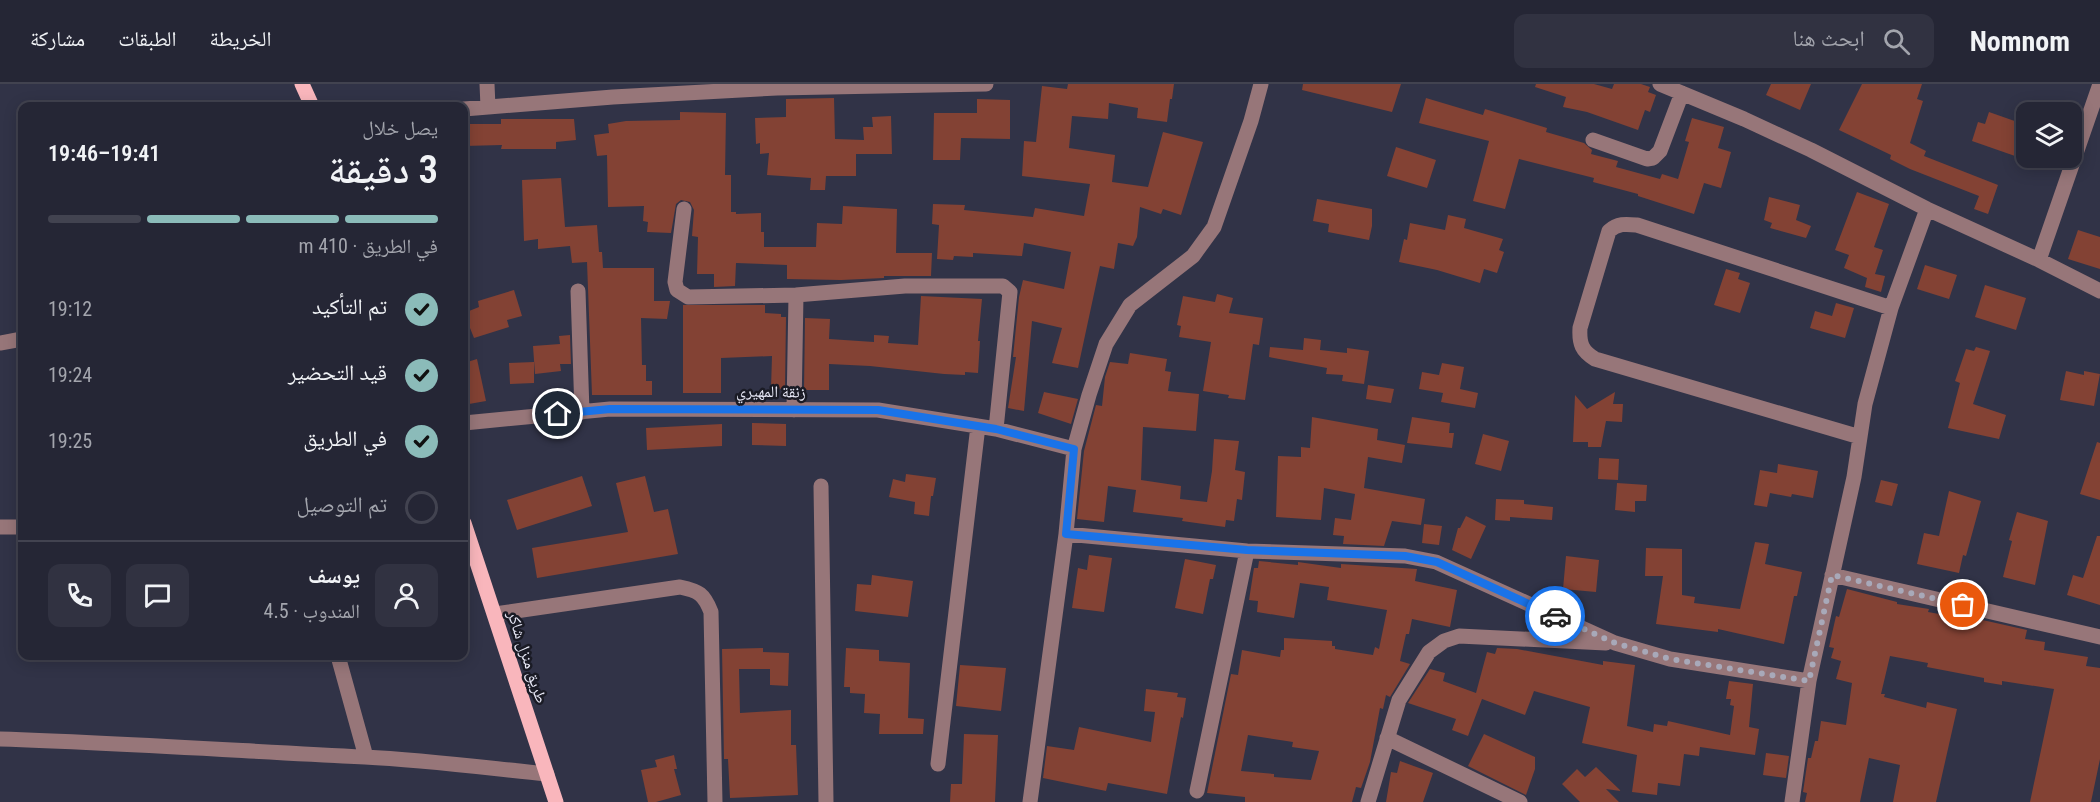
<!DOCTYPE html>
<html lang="ar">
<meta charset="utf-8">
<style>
:root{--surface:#252635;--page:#313241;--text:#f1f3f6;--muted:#a3a5ad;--line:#424350;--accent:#8bbbb9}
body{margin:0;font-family:"Roboto Condensed","Noto Naskh Arabic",sans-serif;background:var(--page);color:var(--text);direction:rtl;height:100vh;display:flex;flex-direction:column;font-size:22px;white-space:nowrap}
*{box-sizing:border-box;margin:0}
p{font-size:20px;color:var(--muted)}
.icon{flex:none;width:33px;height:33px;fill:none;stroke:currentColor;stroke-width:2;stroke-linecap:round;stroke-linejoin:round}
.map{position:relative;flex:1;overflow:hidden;direction:ltr}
.details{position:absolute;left:18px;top:18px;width:450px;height:558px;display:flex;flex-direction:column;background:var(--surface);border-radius:12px;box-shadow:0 3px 15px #0003,0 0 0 2px var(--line);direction:rtl}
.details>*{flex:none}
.buttons{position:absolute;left:2016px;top:18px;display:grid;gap:12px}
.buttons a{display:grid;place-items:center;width:66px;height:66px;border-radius:12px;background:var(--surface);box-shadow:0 3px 15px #0003,0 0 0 2px var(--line);font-size:30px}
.pin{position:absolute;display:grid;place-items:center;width:51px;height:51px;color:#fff;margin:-26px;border:3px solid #fff;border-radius:50%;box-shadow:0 2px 6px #0007}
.courier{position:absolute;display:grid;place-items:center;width:60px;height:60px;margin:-30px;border:4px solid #1a73e8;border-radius:50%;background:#fff;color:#222;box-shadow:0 2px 8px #0007}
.summary em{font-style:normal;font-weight:600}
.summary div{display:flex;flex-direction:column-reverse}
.summary{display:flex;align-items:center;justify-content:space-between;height:102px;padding:0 30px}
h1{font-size:39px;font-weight:600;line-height:45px}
.bar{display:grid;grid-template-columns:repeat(4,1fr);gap:9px 6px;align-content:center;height:72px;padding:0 30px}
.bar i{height:8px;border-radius:4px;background:var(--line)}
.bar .selected{background:var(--accent)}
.bar p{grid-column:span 4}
.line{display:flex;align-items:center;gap:15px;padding:0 30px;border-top:2px solid var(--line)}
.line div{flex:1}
.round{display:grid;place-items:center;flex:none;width:63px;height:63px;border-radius:12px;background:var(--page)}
ol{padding:0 30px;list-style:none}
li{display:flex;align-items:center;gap:18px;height:66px}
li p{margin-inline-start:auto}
li .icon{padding:6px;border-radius:50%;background:var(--accent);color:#111;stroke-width:4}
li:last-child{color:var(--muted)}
li i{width:33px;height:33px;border:3px solid var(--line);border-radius:50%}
header{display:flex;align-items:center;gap:36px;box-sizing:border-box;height:84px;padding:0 30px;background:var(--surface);border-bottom:2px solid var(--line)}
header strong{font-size:28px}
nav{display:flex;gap:33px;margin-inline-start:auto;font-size:21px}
.search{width:420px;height:54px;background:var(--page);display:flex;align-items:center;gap:15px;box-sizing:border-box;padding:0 21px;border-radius:12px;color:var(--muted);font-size:22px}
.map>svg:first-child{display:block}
.building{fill:#834234;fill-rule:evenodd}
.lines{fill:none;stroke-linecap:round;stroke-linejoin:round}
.minor{stroke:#977679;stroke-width:15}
.major{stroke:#f9b6bc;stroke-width:15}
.done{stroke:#a8a9b9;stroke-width:6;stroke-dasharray:0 10.8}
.route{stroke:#1a73e8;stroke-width:8}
.labels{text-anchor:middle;stroke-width:5;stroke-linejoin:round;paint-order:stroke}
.street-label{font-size:16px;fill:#e8e9f7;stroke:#1a1b25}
</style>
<header>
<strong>Nomnom</strong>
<div class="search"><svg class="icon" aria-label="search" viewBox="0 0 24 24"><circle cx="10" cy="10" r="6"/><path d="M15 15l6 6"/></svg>ابحث هنا</div>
<nav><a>الخريطة</a><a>الطبقات</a><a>مشاركة</a></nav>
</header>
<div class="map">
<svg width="2100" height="718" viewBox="0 0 2100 718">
<rect width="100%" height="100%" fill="#313347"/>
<path class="building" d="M1068,0H1174L1172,15H1170L1167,38L1137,34L1138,24L1109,19L1108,35L1072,32L1069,64L1115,71L1112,98L1148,103L1163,48L1203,58L1181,131L1163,125L1161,130L1140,123L1137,153L1133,162L1118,159L1114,185L1100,182L1078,284L1052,279L1062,244L1032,237L1024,327L1008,324L1016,273H1013L1019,213L1023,196L1064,205L1071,168L1024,159L1022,172L973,169V173L954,172L953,176L937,175L939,141L932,140L933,120L965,121L964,126L1033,133L1035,124L1084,132L1090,100L1022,92L1024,57L1036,58L1042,2L1067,5Z
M1303,0H1401L1392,28L1302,6Z
M1536,0H1594L1612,5L1614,0H1641L1650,3L1648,8L1656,11L1650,28L1645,26L1638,46L1587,28L1563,23L1566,13L1535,3Z
M1771,0H1811L1800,26L1766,11Z
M1862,0H1922L1917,15L1923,17L1910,59L1926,67L1924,72L1998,101L1988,130L1974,125L1979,112L1910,85L1890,75L1891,71L1839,46Z
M834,14L835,55L864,56L863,43H873L872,33L891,32L892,70H856V92H826L825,106H810L811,94L767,91L769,69L760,70V59L756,60L755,34L786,33V15Z
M1426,14L1483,31L1485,25L1547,44L1546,48L1584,59L1592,66L1591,70L1618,77L1616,83L1660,95L1662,90L1678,95L1689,58L1685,57L1692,34L1724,43L1718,64L1731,68L1721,104L1704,99L1694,130L1638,112V110L1593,98L1594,94L1519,75L1505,125L1473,117L1489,57L1419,39Z
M977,15L1010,16V55L961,54L960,76H933L934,29H977Z
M680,28L726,29L725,91H731V128H736V130L761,129V148H764V163H816L817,139L842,140L843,122L897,125L896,169H932L931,192H884V194L841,196L787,195V181L736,179L735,202L714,203V190H697L698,153L692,152L694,126L690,118L681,116L676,120L671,149L647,148L648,138L643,137L644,122L608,123L607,71L597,72L594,51L609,49L608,40L626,37L680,36Z
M1989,28L2026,41L2015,72L1972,57L1978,38L1985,40Z
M501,35H574L576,56L556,58V65H501L502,61L464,62V40H501Z
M1396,63L1436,76L1427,104L1387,92Z
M561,94L565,143L597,141L599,168H602L603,184H654V217H670L667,235L641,234L642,281H646V297H652V311H592L587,178L572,179L570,162L538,165V155L524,157L522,96Z
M1857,108L1889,120L1874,163L1883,166L1875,190L1885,192L1881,208L1865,203L1867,194L1844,184L1849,171L1835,166Z
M1769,113L1800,121L1796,136L1811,142L1806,154L1770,144L1772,139L1764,136Z
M1317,115L1372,125V142L1369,156L1328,148L1329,140L1313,137Z
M1448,131L1466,135L1464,144L1503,155L1499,166L1504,168L1497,189L1484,185L1480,199L1437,186L1399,178L1404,155L1407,156L1410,139L1445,146Z
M2078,146L2100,153V185L2068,175Z
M1925,181L1957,191L1949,215L1917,205Z
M1726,185L1740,189L1738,195L1750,199L1740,229L1714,221Z
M1985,201L2026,214L2016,246L1975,233Z
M514,206L522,232L507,236L509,243L474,254L464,229L479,223L478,217Z
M1217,210L1233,214L1229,229L1263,234L1259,261L1253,260L1245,316L1228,314L1229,311L1203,307L1211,258L1179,253L1181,242L1177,241L1183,212L1215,218Z
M921,212L982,215L978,257H980L978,289L965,288V291L944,290L870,282L829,280V306H804L805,234L830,235L829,255L874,258V251L889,252L888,259L918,261Z
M1836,219L1854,224L1845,254L1810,244L1815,227L1832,232Z
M683,221H765V229L781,230V233H786L785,305H771L772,272L721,274V309H683Z
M570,251L571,280H560L561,287L535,290L533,262L560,260L559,252Z
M1304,254L1321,256L1320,266L1347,269V264L1369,267L1364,300L1342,297L1343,291L1326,290L1327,284L1269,273L1270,263L1303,266Z
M1976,263L1990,267L1973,320L2006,331L1999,355L1948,344L1960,299L1955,297L1966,265L1974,267Z
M1130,269L1167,275L1165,287L1171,288L1168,307L1199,310L1196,347L1143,343L1141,396L1181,402L1180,415L1207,418L1212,387L1214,355L1239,357L1235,386L1245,388L1242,416L1237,415L1234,437L1226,436L1225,443L1182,437L1183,434L1133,428L1136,406L1108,402L1104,438L1077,435L1084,367L1096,321L1102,322L1105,293L1110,278L1128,280Z
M477,275L486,317L469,320L464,297V279Z
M534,278V299L510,300L509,279Z
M1442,279L1464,283L1460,305L1478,309L1475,324L1441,318L1443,309L1419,305L1422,288L1439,291Z
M2066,287L2084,291V287L2100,290L2094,322L2060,316Z
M1368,301L1394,305L1391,319L1366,315Z
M1044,308L1078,315L1071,340L1038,329Z
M1615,308L1613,320H1623L1622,338L1606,337L1601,363H1588V358H1573L1575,311L1587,325Z
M1312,333L1378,345L1377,356L1405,361L1402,379L1368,373L1364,404L1425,415L1421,441L1392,437L1384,462L1343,460L1344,452L1333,451L1335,434L1351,436L1355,410L1324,404L1321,436L1276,433L1278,372L1301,373V363L1310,364Z
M1412,333L1450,339L1449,349H1454L1452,364L1407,359Z
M752,339L786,340V362L752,361Z
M722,340V362L647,366L646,344Z
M1483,350L1509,357L1501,387L1475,380Z
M2097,358L2100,359V416L2080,410Z
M1599,374L1619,375L1618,396L1598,395Z
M1778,380L1818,387L1813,414L1792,410L1791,413L1770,409L1767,423L1754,421L1760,386L1777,389Z
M906,390L936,394L933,412H931L929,432L914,430L915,418L889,413L893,395L905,398Z
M582,392L592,422L517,446L507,416Z
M645,392L654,428L668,425L678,470L537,494L532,464L628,448L616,399Z
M1881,396L1898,400L1892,422L1875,418Z
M1617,399L1647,401L1646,417H1635V428L1615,426Z
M1949,407L1981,417L1966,472L1963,471L1959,489L1917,480L1924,449L1939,452Z
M1496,415L1524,416V420L1553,423L1552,436L1510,433V437L1495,436Z
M2017,428L2048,437L2035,501L2003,493L2012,457L2009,456Z
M1466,432L1486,442L1471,475L1452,466L1458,444H1460Z
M1424,440L1442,442L1439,461L1422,459Z
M2097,452H2100V521L2067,511L2073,491L2083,494Z
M1755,458L1769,460L1765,480L1802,488L1797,512H1794L1784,560L1718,545V548L1656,540L1663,492H1645L1646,464L1682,465V511L1695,513L1694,519L1740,525Z
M1089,471L1112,474L1104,528L1072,524L1078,484L1087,486Z
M1566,472L1599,476L1596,508L1563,505Z
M1185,475L1216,481L1213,495H1210L1203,530L1175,524Z
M1259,477L1298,481V478L1305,479L1341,484V480L1417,485L1415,497L1457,506L1450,543L1412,535L1409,550H1406L1400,577L1410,580L1390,613L1386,611L1383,625L1380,624L1370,678L1361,704L1356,703L1352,718H1245V713L1207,709L1231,590L1238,591L1242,566L1280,573L1281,566H1284V554L1332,557V562H1335V565L1373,571L1375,563L1379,565L1387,526L1327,516L1329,503L1300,499L1294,534L1257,528L1258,517L1249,516L1254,484H1258ZM1248,651L1293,658L1292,663L1319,667L1311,696L1274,693V690L1241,687Z
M872,491L913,497L908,533L855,527L857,500L871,501Z
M1847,505L1897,518V520L1929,525L1928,528L1967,535V533L1987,537L2027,546L2025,555L2045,558L2044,566L2088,573L2086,582L2100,584V675L2091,718H2030L2054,605L2002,597V601L1984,598V594L1927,583L1928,579L1890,572L1881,610H1885L1884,613L1926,624L1927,618L1957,625L1936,718H1893L1900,681L1869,674L1860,718H1805L1807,709L1803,708L1808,674H1811L1815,657H1818L1821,637L1846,641L1852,599L1836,595L1841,577L1831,574L1834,564L1829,563L1836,532L1839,533Z
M763,564V568L789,569L788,602L770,601V585H739L740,629L791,626V661H796L798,711L730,714L728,675H724L722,565Z
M846,564L879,566V577L910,579L908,634L924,635L923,650H879L880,630L864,629L865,610L850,609V603H844Z
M1497,564L1517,565L1603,581V577L1635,581L1627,642L1653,648L1654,640L1667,642L1668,637L1730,651L1734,622L1730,621L1731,615H1726L1729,597L1753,600L1749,643L1759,645L1755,671L1700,663L1699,672L1684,670L1680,702L1658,699L1657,711L1632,708L1637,671L1582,659L1590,623L1534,607L1525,631L1482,615L1468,652L1452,646L1456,635L1408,619L1430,585L1445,589L1443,597L1476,609L1487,568L1495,570Z
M960,581L1006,584L1001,627L956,622Z
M1146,605L1178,609L1177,613L1186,614L1183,634L1181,633L1178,649L1167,710L1108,699L1106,707L1043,694L1047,662L1074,666L1079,643L1151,658L1155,628L1144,627Z
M964,650L998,651L995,718H950L951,700H962Z
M1484,650L1535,673V685L1526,711L1468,682Z
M1766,669L1789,672L1786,694L1763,691Z
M674,671L677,685H674L681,711L656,718H648L641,686L657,683L655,676Z
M1400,677L1433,689L1423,718H1386L1391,688L1397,689Z
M1596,683L1621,707L1606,705L1619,718H1580L1562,700L1577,685L1585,693Z"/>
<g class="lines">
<path class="minor" d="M487,0L488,23
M1660,0L1744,35L1811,66L1927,125L2039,176L2100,207
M464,25L613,13L777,4L986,0
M1593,56L1647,75L1653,74L1660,67L1682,9
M684,125L675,198L677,206L688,213L796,211L905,202H1003L1010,208L996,345
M2039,176L2100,0
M578,207L582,328
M0,259L22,255
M794,326L796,211
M464,339L610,325L878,326L996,345L1074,365
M1860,353L1595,275C1582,267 1579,260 1580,244L1609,147C1618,139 1626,140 1637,141L1891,224
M821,402L826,718
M0,443H22
M1066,450L1247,467L1405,472L1436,478L1615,559L1670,575L1809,597
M1832,491L2100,553
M495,530L680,503C699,507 704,510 711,528L715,718
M338,572L366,673
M1387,654L1520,718
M0,655C122,659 243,667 365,673C426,676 487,684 547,690
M938,680L978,342
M1197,707L1247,467
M1030,718L1066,450L1074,365L1089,311L1106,260L1130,221L1193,172L1214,143L1251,37L1261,0
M1368,718L1399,616L1429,568L1444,557L1459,552L1606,559
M1792,718L1809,597L1854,393L1865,320L1891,224L1927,125"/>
<path class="major" d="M302,0L312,22
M464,439L556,718"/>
</g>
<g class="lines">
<path class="done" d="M1555,532L1615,559L1670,575L1809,597L1832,491L1963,521"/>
<path class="route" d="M558,330L610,325L878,326L996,345L1074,365L1066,450L1247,466L1405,472L1437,478L1555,532"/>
</g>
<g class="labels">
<g class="street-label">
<text transform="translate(771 307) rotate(1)" y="6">زنقة المهيري</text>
<text transform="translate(528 573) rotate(72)" y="6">طريق منزل شاكر</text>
</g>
</g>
</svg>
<div class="buttons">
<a><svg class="icon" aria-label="layers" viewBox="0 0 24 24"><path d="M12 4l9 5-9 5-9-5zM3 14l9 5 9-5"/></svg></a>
</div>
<div class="pin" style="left:1963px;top:521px;background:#ea580c"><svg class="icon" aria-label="bag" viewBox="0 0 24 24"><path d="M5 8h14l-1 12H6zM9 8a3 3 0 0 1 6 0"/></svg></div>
<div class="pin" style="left:558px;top:330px;background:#1f2937"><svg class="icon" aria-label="home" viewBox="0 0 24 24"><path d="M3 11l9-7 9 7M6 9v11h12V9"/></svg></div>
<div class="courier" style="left:1555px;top:532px"><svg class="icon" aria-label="car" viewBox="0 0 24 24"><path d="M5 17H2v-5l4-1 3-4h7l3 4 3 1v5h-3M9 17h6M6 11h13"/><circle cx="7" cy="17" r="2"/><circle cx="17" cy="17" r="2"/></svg></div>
<section class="details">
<div class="summary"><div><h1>3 دقيقة</h1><p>يصل خلال</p></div><em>19:41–19:46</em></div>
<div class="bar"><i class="selected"></i><i class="selected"></i><i class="selected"></i><i></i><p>في الطريق · 410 m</p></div>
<ol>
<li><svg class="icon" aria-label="check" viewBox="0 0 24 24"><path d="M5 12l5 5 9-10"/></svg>تم التأكيد<p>19:12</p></li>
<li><svg class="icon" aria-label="check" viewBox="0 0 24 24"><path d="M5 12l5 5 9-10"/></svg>قيد التحضير<p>19:24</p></li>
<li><svg class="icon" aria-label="check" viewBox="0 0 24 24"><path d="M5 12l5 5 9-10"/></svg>في الطريق<p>19:25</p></li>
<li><i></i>تم التوصيل</li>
</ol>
<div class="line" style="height:108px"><a class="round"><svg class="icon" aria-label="person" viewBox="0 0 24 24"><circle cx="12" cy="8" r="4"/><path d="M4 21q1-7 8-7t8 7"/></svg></a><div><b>يوسف</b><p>المندوب · 4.5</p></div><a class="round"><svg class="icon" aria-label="chat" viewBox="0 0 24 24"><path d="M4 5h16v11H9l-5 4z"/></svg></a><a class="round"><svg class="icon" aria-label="phone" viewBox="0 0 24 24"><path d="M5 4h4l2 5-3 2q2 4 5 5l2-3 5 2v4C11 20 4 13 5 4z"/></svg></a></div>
</section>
</div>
